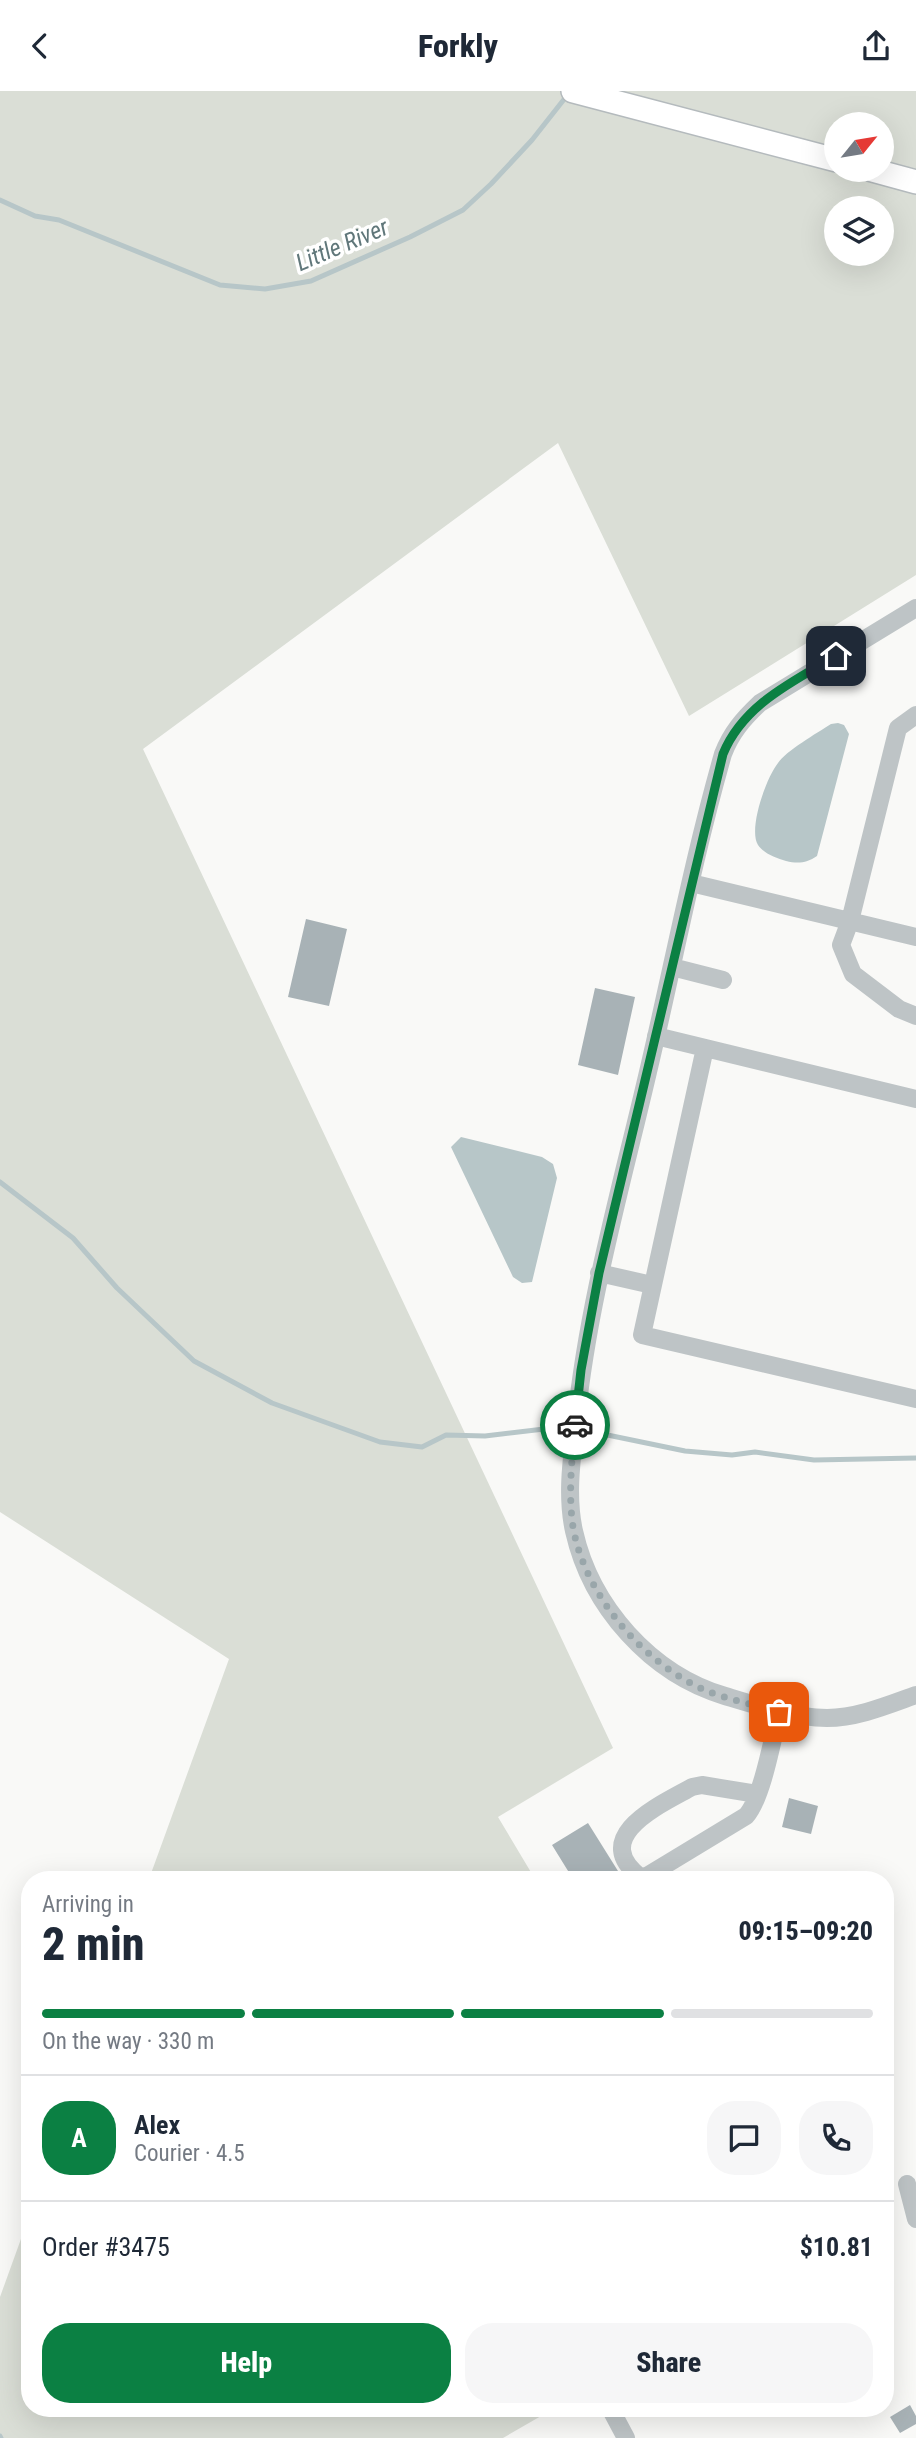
<!DOCTYPE html>
<meta charset="utf-8">
<style>
:root{--surface:#fff;--page:#f6f6f7;--text:#1f2937;--muted:#747a83;--line:#e0e1e3;--accent:#0b8043}
body{margin:0;font-family:"Roboto Condensed",sans-serif;background:var(--page);color:var(--text);height:100vh;display:flex;flex-direction:column;font-size:26px;white-space:nowrap}
*{box-sizing:border-box;margin:0}
p{font-size:23px;color:var(--muted)}
.icon{flex:none;width:38px;height:38px;fill:none;stroke:currentColor;stroke-width:2;stroke-linecap:round;stroke-linejoin:round}
.map{position:relative;flex:1;overflow:hidden}
.panel{position:absolute;left:21px;top:1780px;width:873px;height:546px;display:flex;flex-direction:column;background:var(--surface);border-radius:28px;box-shadow:0 7px 28px #0002}
.panel>*{flex:none}
.needle{width:46px;rotate:60deg}
.controls{position:absolute;left:824px;top:21px;display:grid;gap:14px}
.controls a{display:grid;place-items:center;width:70px;height:70px;border-radius:50%;background:var(--surface);box-shadow:0 7px 28px #0002;font-size:35px}
.pin{position:absolute;display:grid;place-items:center;width:60px;height:60px;color:#fff;margin:-30px;border-radius:14px;box-shadow:0 4px 10px #0006}
.courier{position:absolute;display:grid;place-items:center;width:70px;height:70px;margin:-35px;border:5px solid #0b8043;border-radius:50%;background:#fff;color:#222;box-shadow:0 2px 9px #0007}
.summary em{font-style:normal;font-weight:800}
.summary div{display:flex;flex-direction:column-reverse}
.summary{display:flex;align-items:center;justify-content:space-between;height:119px;padding:0 21px}
h1{font-size:46px;font-weight:800;line-height:52px}
.bar{display:grid;grid-template-columns:repeat(4,1fr);gap:10px 7px;align-content:center;height:84px;padding:0 21px}
.bar i{height:9px;border-radius:5px;background:var(--line)}
.bar .current{background:var(--accent)}
.bar p{grid-column:span 4}
.line{display:flex;align-items:center;gap:18px;padding:0 21px;border-top:2px solid var(--line)}
.line div{flex:1}
.round{display:grid;place-items:center;flex:none;width:74px;height:74px;border-radius:28px;background:var(--page)}
.cta{display:flex;gap:14px;margin-top:auto;padding:14px 21px}
.cta a{flex:1;height:80px;border-radius:28px;background:var(--accent);color:#fff;font-size:28px;font-weight:800;line-height:80px;text-align:center}
.cta a+a{background:var(--page);color:var(--text)}
header{display:flex;justify-content:space-between;align-items:center;height:91px;padding:0 21px;background:var(--surface);font-size:32px;font-weight:800}
.map>svg:first-child{display:block}
.green{fill:#daded6;fill-rule:evenodd}
.water{fill:#b7c6c8}
.lines{fill:none;stroke-linecap:round;stroke-linejoin:round}
.stream{stroke:#b7c6c8;stroke-width:5}
.building{fill:#a8b2b6}
.major-casing{stroke:#b4babd;stroke-width:26}
.minor{stroke:#bec4c6;stroke-width:18}
.major{stroke:#fff;stroke-width:23}
.done{stroke:#99a6aa;stroke-width:7;stroke-dasharray:0 12.6}
.route{stroke:#0b8043;stroke-width:9}
.labels{text-anchor:middle;stroke-width:7;stroke-linejoin:round;paint-order:stroke}
.water-label{font-size:24px;font-style:italic;fill:#60777a;stroke:#fff}
</style>
<header><svg class="icon" aria-label="back" viewBox="0 0 24 24"><path d="M15 5l-7 7 7 7"/></svg>Forkly<svg class="icon" aria-label="share" viewBox="0 0 24 24"><path d="M12 15V3M7 8l5-5 5 5M5 13v7h14v-7"/></svg></header>
<div class="map">
<svg width="916" height="2347" viewBox="0 0 916 2347">
<rect width="100%" height="100%" fill="#f9f9f7"/>
<path class="green" d="M0,0H916V484L689,625L558,352L143,658L613,1657L498,1726L535,1788H149L229,1568L0,1421ZM836,33H882V79H836ZM836,117H882V163H836Z
M30,2123V2317H555L503,2347H0V2206Z"/>
<path class="water" d="M838,632L844,634L849,643L817,765C807,772 798,773 786,770C776,767 764,763 758,754C748,738 766,687 778,672C786,660 817,642 831,633Z
M461,1046L542,1066L553,1073L557,1087L532,1191L522,1192L513,1186L451,1056Z"/>
<g class="lines">
<path class="stream" d="M0,109L35,125L59,129L220,194L265,198L311,190L410,146L463,119L491,93L532,49L569,2
M0,1091L73,1147L117,1197L194,1270L272,1312L380,1351L422,1356L446,1344L485,1345L544,1338
M593,1341L685,1360L732,1364L755,1361L814,1369L916,1367
M0,2345L1,2347"/>
</g>
<path class="building" d="M306,828L347,838L329,915L288,906Z
M595,897L635,906L618,984L578,974Z
M789,1707L818,1715L811,1743L782,1736Z
M588,1732L623,1788H573L552,1754Z
M910,2314L916,2325V2333L900,2342L890,2326Z"/>
<g class="lines">
<g class="major-casing">
<path id="major" d="M573,0L836,69
M872,79L916,91"/>
</g>
<path class="minor" d="M916,517L760,612C743,628 731,642 723,663C693,768 673,875 648,981C621,1097 588,1211 576,1330C572,1366 566,1404 574,1440C591,1516 651,1583 725,1605C758,1615 792,1626 827,1627C857,1627 888,1614 916,1604
M916,624L898,637L850,830L841,854L853,883L899,918L916,925
M691,792L916,846
M672,876L723,889
M656,945L916,1008
M705,957L642,1244L916,1308
M599,1182L652,1194
M757,1703L702,1694L692,1696C662,1713 588,1745 640,1786L647,1785L746,1725C762,1708 773,1646 779,1621
M907,2093L916,2128
M610,2317L626,2347"/>
<use href="#major" class="major"/>
</g>
<g class="lines">
<path class="done" d="M575,1334C572,1368 568,1402 573,1436C585,1505 644,1573 707,1600C730,1609 756,1614 779,1621"/>
<path class="route" d="M575,1334L581,1279L599,1182L723,663C743,614 792,591 836,565"/>
</g>
<g class="labels">
<g class="water-label">
<text transform="translate(342 154) rotate(-23)" y="8">Little River</text>
</g>
</g>
</svg>
<div class="controls">
<a><svg class="needle" viewBox="-14 -14 28 28"><path d="M0-13l5 13h-10z" fill="#e53935"/><path d="M0 13l5-13h-10z" fill="#747a83"/></svg></a>
<a><svg class="icon" aria-label="layers" viewBox="0 0 24 24"><path d="M12 4l9 5-9 5-9-5zM3 14l9 5 9-5"/></svg></a>
</div>
<div class="pin" style="left:779px;top:1621px;background:#ea580c"><svg class="icon" aria-label="bag" viewBox="0 0 24 24"><path d="M5 8h14l-1 12H6zM9 8a3 3 0 0 1 6 0"/></svg></div>
<div class="pin" style="left:836px;top:565px;background:#1f2937"><svg class="icon" aria-label="home" viewBox="0 0 24 24"><path d="M3 11l9-7 9 7M6 9v11h12V9"/></svg></div>
<div class="courier" style="left:575px;top:1334px"><svg class="icon" aria-label="car" viewBox="0 0 24 24"><path d="M5 17H2v-5l4-1 3-4h7l3 4 3 1v5h-3M9 17h6M6 11h13"/><circle cx="7" cy="17" r="2"/><circle cx="17" cy="17" r="2"/></svg></div>
<section class="panel">
<div class="summary"><div><h1>2 min</h1><p>Arriving in</p></div><em>09:15–09:20</em></div>
<div class="bar"><i class="current"></i><i class="current"></i><i class="current"></i><i></i><p>On the way · 330 m</p></div>
<div class="line" style="height:126px"><b class="round" style="background:var(--accent);color:#fff">A</b><div><b>Alex</b><p>Courier · 4.5</p></div><a class="round"><svg class="icon" aria-label="chat" viewBox="0 0 24 24"><path d="M4 5h16v11H9l-5 4z"/></svg></a><a class="round"><svg class="icon" aria-label="phone" viewBox="0 0 24 24"><path d="M5 4h4l2 5-3 2q2 4 5 5l2-3 5 2v4C11 20 4 13 5 4z"/></svg></a></div>
<div class="line" style="height:91px"><div>Order #3475</div><b>$10.81</b></div>
<div class="cta"><a>Help</a><a>Share</a></div>
</section>
</div>
